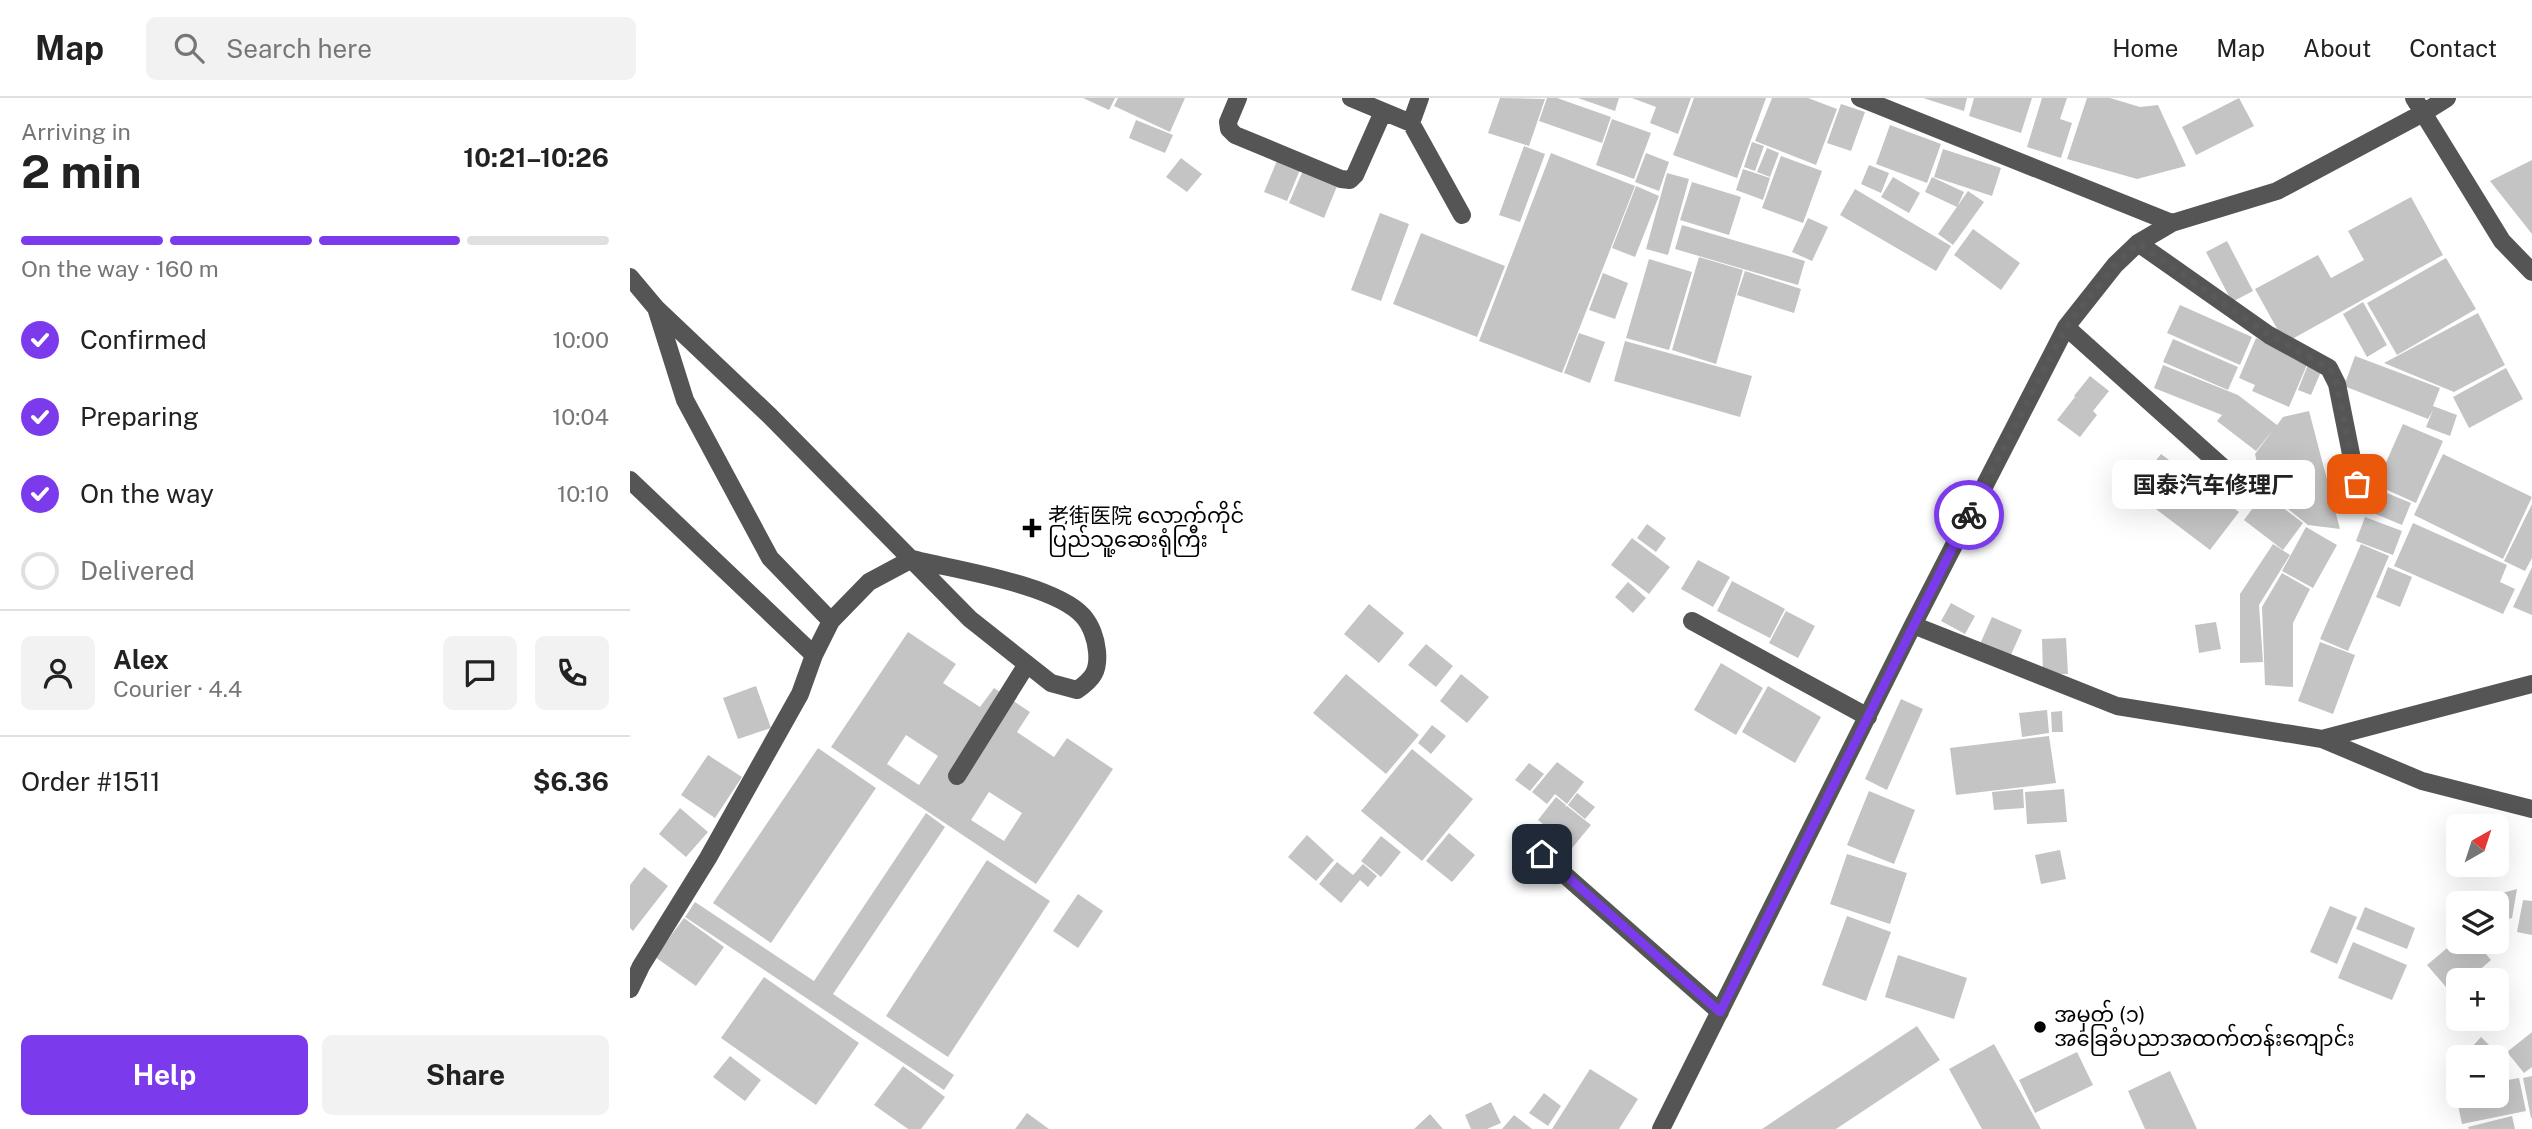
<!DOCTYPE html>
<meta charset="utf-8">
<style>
:root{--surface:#fff;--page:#f2f2f2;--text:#222;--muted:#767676;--line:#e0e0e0;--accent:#7c3aed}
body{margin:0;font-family:"Public Sans","Noto Sans SC","Noto Sans Myanmar",sans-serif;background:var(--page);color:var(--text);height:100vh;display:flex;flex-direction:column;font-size:26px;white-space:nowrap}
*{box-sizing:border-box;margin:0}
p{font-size:23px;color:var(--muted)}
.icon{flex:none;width:38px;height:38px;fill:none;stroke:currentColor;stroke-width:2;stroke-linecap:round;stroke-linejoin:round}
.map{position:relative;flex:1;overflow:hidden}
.drawer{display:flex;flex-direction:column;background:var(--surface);width:630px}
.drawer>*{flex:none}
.needle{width:46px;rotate:39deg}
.buttons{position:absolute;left:1816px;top:716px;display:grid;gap:14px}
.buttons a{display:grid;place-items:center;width:63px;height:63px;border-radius:10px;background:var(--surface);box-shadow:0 7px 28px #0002;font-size:35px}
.pin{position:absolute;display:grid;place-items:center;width:60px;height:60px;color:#fff;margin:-30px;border-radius:14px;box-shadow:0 4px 10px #0006}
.courier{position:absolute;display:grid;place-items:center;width:70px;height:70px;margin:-35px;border:5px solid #7c3aed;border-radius:50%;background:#fff;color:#222;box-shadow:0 2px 9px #0007}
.bubble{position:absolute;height:49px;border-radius:10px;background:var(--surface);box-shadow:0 7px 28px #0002;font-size:23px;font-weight:700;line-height:49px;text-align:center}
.summary em{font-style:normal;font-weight:700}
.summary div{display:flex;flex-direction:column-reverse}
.summary{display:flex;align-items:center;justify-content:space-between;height:119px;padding:0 21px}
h1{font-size:46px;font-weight:700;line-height:52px}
.bar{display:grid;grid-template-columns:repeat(4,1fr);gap:10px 7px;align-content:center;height:84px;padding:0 21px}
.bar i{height:9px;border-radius:5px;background:var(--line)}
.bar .current{background:var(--accent)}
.bar p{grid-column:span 4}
.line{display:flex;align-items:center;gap:18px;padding:0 21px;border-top:2px solid var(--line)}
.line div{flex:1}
.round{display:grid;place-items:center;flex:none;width:74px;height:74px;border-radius:10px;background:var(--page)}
ol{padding:0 21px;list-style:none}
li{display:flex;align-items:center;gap:21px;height:77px}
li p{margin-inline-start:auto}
li .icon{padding:7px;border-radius:50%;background:var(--accent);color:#fff;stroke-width:4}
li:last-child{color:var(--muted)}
li i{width:38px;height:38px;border:4px solid var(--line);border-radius:50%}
.action{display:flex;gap:14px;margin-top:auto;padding:14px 21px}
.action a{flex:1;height:80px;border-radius:10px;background:var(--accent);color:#fff;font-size:28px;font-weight:700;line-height:80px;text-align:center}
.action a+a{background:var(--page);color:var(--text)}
header{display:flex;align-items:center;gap:42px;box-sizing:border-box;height:98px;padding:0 35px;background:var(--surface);border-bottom:2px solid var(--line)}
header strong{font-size:33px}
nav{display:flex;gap:38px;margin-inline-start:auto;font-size:24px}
.search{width:490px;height:63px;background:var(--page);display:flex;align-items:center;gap:18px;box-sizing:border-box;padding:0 24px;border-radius:10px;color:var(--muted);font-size:26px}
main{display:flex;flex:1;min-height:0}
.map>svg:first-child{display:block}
.building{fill:#c4c4c4;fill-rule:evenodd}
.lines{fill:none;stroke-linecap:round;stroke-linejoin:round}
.minor{stroke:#555;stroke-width:18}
.done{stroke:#595959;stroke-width:7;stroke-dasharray:0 12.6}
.route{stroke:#7c3aed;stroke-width:9}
.poi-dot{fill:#000;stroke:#fff;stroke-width:2.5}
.labels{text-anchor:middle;stroke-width:5;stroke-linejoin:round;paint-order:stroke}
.poi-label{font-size:21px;fill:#000;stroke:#fff;text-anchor:start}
</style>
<header>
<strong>Map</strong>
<div class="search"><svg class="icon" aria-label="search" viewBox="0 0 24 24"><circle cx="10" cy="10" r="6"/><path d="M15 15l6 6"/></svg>Search here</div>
<nav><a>Home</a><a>Map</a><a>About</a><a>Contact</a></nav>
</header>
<main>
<section class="drawer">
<div class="summary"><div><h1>2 min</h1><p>Arriving in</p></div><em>10:21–10:26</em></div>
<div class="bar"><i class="current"></i><i class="current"></i><i class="current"></i><i></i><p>On the way · 160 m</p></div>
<ol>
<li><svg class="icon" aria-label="check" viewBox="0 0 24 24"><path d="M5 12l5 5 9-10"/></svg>Confirmed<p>10:00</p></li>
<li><svg class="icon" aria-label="check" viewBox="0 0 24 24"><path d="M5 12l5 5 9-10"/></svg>Preparing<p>10:04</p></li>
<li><svg class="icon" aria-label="check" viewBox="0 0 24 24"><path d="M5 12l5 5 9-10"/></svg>On the way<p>10:10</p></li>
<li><i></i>Delivered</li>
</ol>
<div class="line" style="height:126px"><a class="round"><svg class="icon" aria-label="person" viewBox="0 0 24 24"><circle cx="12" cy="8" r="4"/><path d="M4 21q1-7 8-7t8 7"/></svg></a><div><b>Alex</b><p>Courier · 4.4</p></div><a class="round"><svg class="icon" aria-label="chat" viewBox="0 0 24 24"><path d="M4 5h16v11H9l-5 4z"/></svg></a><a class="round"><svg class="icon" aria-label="phone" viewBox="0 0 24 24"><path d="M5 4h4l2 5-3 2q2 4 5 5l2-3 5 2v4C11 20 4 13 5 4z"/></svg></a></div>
<div class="line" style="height:91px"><div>Order #1511</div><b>$6.36</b></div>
<div class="action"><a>Help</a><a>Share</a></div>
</section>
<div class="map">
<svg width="1902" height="1031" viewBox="0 0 1902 1031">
<rect width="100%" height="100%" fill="#fff"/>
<path class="building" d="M453,0H485L479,12Z
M488,0H555L540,34L484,8Z
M870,0L915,1L899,48L858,35Z
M917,0H927L981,19L972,45L909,23Z
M948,0H989L985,13Z
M1002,0H1061L1048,36L1020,25L1026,9Z
M1064,0H1136L1107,80L1043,57Z
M1142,0H1178L1207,11L1186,67L1125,43Z
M1293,0H1337L1334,13Z
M1344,0H1402L1391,35L1339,18Z
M1412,0H1437L1430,21L1442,25L1431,60L1397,49Z
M1457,0H1480L1510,9L1528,7L1556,68L1507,81L1437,61Z
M1609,0L1624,28L1566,57L1552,29Z
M1211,6L1235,14L1221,53L1197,45Z
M982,21L1021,35L1004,81L966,67Z
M506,22L543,37L535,55L499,40Z
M1260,27L1311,46L1297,85L1246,66Z
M1122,44L1134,48L1125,73L1114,69Z
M894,48L915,56L890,124L869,117Z
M1137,50L1149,55L1140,79L1127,74Z
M1313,51L1371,70L1362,98L1304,79Z
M921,55L1005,88L932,275L849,243Z
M1016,55L1039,64L1029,93L1005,84Z
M649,58L672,67L657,103L634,94Z
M1151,58L1192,73L1173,125L1132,110Z
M551,60L572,76L557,94L536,79Z
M1902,62V136L1860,83Z
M1239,67L1259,75L1251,95L1231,86Z
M674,70L708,86L694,120L659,105Z
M1113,71L1140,80L1133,102L1106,92Z
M1037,75L1059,81L1038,157L1016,151Z
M1263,79L1290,95L1279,115L1251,99Z
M1302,79L1334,94L1327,109L1295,94Z
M1062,84L1111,99L1099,137L1050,122Z
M1006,88L1029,98L1005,159L982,150Z
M1225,91L1321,148L1306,173L1210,117Z
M1338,93L1354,104L1323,147L1308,136Z
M1781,99L1813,157L1655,245L1625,191L1688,157L1701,180L1734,162L1718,133Z
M750,115L779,126L751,203L721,192Z
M1178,120L1198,129L1182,163L1162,154Z
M1052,127L1175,163L1168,187L1045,151Z
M1343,131L1390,165L1371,192L1324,157Z
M791,135L875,168L847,239L763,206Z
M1597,143L1623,193L1602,204L1576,154Z
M1069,159L1113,172L1086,266L1042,252Z
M1816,160L1846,211L1767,257L1737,205Z
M1019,161L1062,174L1039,252L996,240Z
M1115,173L1171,191L1164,215L1107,197Z
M973,175L998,185L985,221L959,212Z
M1733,204L1757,247L1737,259L1713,216Z
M1550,207L1622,239L1610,267L1537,235Z
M1848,215L1875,267L1824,294L1754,265Z
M949,235L975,244L960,285L934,275Z
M1626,240L1679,262L1659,309L1622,293L1625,287L1609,280Z
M1543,241L1608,269L1598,292L1533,264Z
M995,243L1122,278L1110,319L984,283Z
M1725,258L1810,290L1803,308L1827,317L1820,338L1796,329L1803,312L1798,321L1714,288Z
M1679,264L1693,269L1681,297L1668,292Z
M1533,267L1608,297L1647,327L1653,319L1679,313L1710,431L1678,427L1633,391L1625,356L1643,332L1626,353L1587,323L1592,317L1524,290Z
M1876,270L1893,301L1839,330L1823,299Z
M1460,278L1479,293L1463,313L1467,317L1450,339L1427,322L1445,299L1452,304L1444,298Z
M1773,326L1813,343L1786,405L1746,387Z
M1531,356L1609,414L1580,452L1502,393Z
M1813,356L1902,399L1873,461L1784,417Z
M1745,390L1781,405L1772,427L1736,412Z
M1634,395L1673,425L1653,452L1614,422Z
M1902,406V460L1895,473L1874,463Z
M1735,419L1772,433L1763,457L1726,443Z
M1783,425L1877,467L1870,484L1885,491L1873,516L1764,468Z
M1017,426L1036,440L1026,454L1007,440Z
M1676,429L1707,447L1683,490L1652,473Z
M1002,440L1040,469L1019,496L981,467Z
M1643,446L1660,457L1629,507L1633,564L1610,565V496Z
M1731,446L1759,458L1718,553L1690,541Z
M1068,462L1100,479L1083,509L1051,491Z
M1758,469L1782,479L1770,509L1746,499Z
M1902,469V517L1883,509Z
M1652,475L1680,491L1663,525V589L1635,587L1632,509Z
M1102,483L1155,511L1140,540L1087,513Z
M998,484L1016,500L1003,515L985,499Z
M1321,505L1345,518L1335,536L1311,523Z
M739,506L774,535L749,565L714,536Z
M1156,513L1185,528L1168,560L1139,545Z
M1362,519L1392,532L1380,559L1350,546Z
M1586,524L1591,551L1569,555L1565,527Z
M278,534L326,566L313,585L350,609L364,590L400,614L387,634L424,659L437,640L483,671L406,786L201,649ZM276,637L308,658L289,687L257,666ZM359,694L392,715L374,743L341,722Z
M1436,540L1438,576H1413L1412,541Z
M1690,544L1725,557L1703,616L1668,603Z
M796,546L823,568L806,589L778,567Z
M1091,565L1133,590L1106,637L1064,612Z
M716,576L789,637L756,676L683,615Z
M831,576L859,599L837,625L810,603Z
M126,588L141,630L108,641L93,600Z
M1138,588L1191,619L1165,665L1112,634Z
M1271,601L1293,611L1257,692L1235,681Z
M1417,612L1419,635L1392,639L1389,615Z
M1432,613L1433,634H1422L1421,614Z
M802,627L816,638L801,656L788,645Z
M1419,638L1426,685L1326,697L1320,650Z
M188,650L246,690L141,845L83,805Z
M782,651L843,701L792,763L731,713Z
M78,657L112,679L85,720L51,697Z
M927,664L954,684L937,706L925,696L917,706L902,694Z
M899,665L914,676L900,693L885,682Z
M1393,691L1394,710L1364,712L1362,694Z
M1434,691L1437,724L1397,726L1395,694Z
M1239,693L1285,712L1264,766L1217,747Z
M947,695L965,709L955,721L938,707Z
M926,699L936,707L935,709L937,708L961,727L942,750L908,722Z
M50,710L78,734L56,759L29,736Z
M296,715L315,729L203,896L324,977L314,992L55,819L65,804L184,883Z
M819,735L845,757L822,784L796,763Z
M677,737L704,762L686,783L658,759Z
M751,738L771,754L751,779L731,763Z
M1430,752L1436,781L1411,786L1405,757Z
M1217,756L1277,775L1260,826L1200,806Z
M357,762L420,803L318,959L256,918Z
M707,764L723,777L733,766L747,778L738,789L730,782L711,805L689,786Z
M14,769L38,788L3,833L0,830V787Z
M1887,791L1882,820L1867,824V805H1836Z
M448,796L473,813L448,850L423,833Z
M1893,802L1902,803V837L1887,834Z
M1700,808L1727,819L1707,866L1680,854Z
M1735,809L1785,830L1777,851L1726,831Z
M1217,818L1261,834L1236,903L1192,887Z
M54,820L94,849L66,888L25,859Z
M1829,840V844H1846L1861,862L1838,882H1829V890L1822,896L1797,867Z
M1723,844L1777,867L1762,902L1708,880Z
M1268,857L1337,880L1324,921L1255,899Z
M134,879L229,945L186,1007L91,940Z
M1287,928L1310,962L1206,1031H1132Z
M1902,934V969L1894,975L1877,954Z
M1851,939L1871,959H1833Z
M1364,946L1411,1031H1352L1319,971Z
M1447,954L1463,987L1405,1015L1389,982Z
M100,958L131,982L115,1003L83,979Z
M273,968L315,999L291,1031H278L244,1007Z
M960,971L1008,1001L989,1031H922Z
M1540,973L1567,1031H1515L1498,993Z
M1902,978V1020H1901L1893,980Z
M1889,980L1896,1013L1832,1026L1825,993L1829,992V998H1867V984Z
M914,995L931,1008L918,1028L899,1015Z
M861,1004L871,1025L857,1031H841L835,1017Z
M397,1015L419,1031H385Z
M800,1016L813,1031H784Z
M884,1017L902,1031H872Z
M1882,1018L1885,1031H1839L1838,1029Z"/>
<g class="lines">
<path class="minor" d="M608,0L598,24L599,31L605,37L711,81L720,82L725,77L753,14
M721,0L781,25L832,117
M1230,0L1542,125
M1784,0L1872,143L1902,174
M781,25L790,0
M1508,145L1639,237L1699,270L1707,286L1727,386
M0,179L26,210L140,318L340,521L421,585L447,592C463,581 469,573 467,553C466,541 461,527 453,518C424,486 325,472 282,461L239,484L201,523L184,557L170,596L78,760L11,868L0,891
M27,213L55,302L140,460L201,523
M1436,229L1598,374
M0,382L184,557
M1062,523L1238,619
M1283,527L1487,608L1692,641L1902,586
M1692,641L1792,683L1902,711
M327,678L397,566
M892,739L1090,914
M1031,1031L1283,527L1436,229L1485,167L1508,145L1542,125L1647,93L1793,15L1817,0"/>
</g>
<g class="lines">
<path class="done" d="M1339,417L1436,229L1485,167L1508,145L1639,237L1699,270L1707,286L1727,386"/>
<path class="route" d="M912,756L1090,914L1339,417"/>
</g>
<g class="poi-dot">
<path d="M398.5 419.5h7v7h7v7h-7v7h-7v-7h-7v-7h7z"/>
<circle cx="1410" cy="929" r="7"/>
</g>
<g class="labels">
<g class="poi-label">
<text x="418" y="425">老街医院 လောက်ကိုင်<tspan x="418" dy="24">ပြည်သူ့ဆေးရုံကြီး</tspan></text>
<text x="1424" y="924">အမှတ် (၁)<tspan x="1424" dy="24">အခြေခံပညာအထက်တန်းကျောင်း</tspan></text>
</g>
</g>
</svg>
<div class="buttons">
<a><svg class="needle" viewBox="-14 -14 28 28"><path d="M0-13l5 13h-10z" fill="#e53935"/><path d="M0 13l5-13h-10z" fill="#767676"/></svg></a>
<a><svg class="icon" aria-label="layers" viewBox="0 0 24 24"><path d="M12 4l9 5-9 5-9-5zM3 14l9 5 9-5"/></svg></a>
<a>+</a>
<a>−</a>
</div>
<div class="pin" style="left:1727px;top:386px;background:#ea580c"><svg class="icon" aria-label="bag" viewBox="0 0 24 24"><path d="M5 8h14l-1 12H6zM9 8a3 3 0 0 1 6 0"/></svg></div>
<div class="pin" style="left:912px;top:756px;background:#1f2937"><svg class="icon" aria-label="home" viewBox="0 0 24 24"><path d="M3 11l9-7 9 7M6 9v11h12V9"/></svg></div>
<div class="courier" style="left:1339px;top:417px"><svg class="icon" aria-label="bike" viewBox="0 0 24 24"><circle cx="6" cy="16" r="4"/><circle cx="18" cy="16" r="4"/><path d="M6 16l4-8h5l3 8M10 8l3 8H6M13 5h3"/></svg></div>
<div class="bubble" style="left:1482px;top:362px;width:203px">国泰汽车修理厂</div>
</div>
</main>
